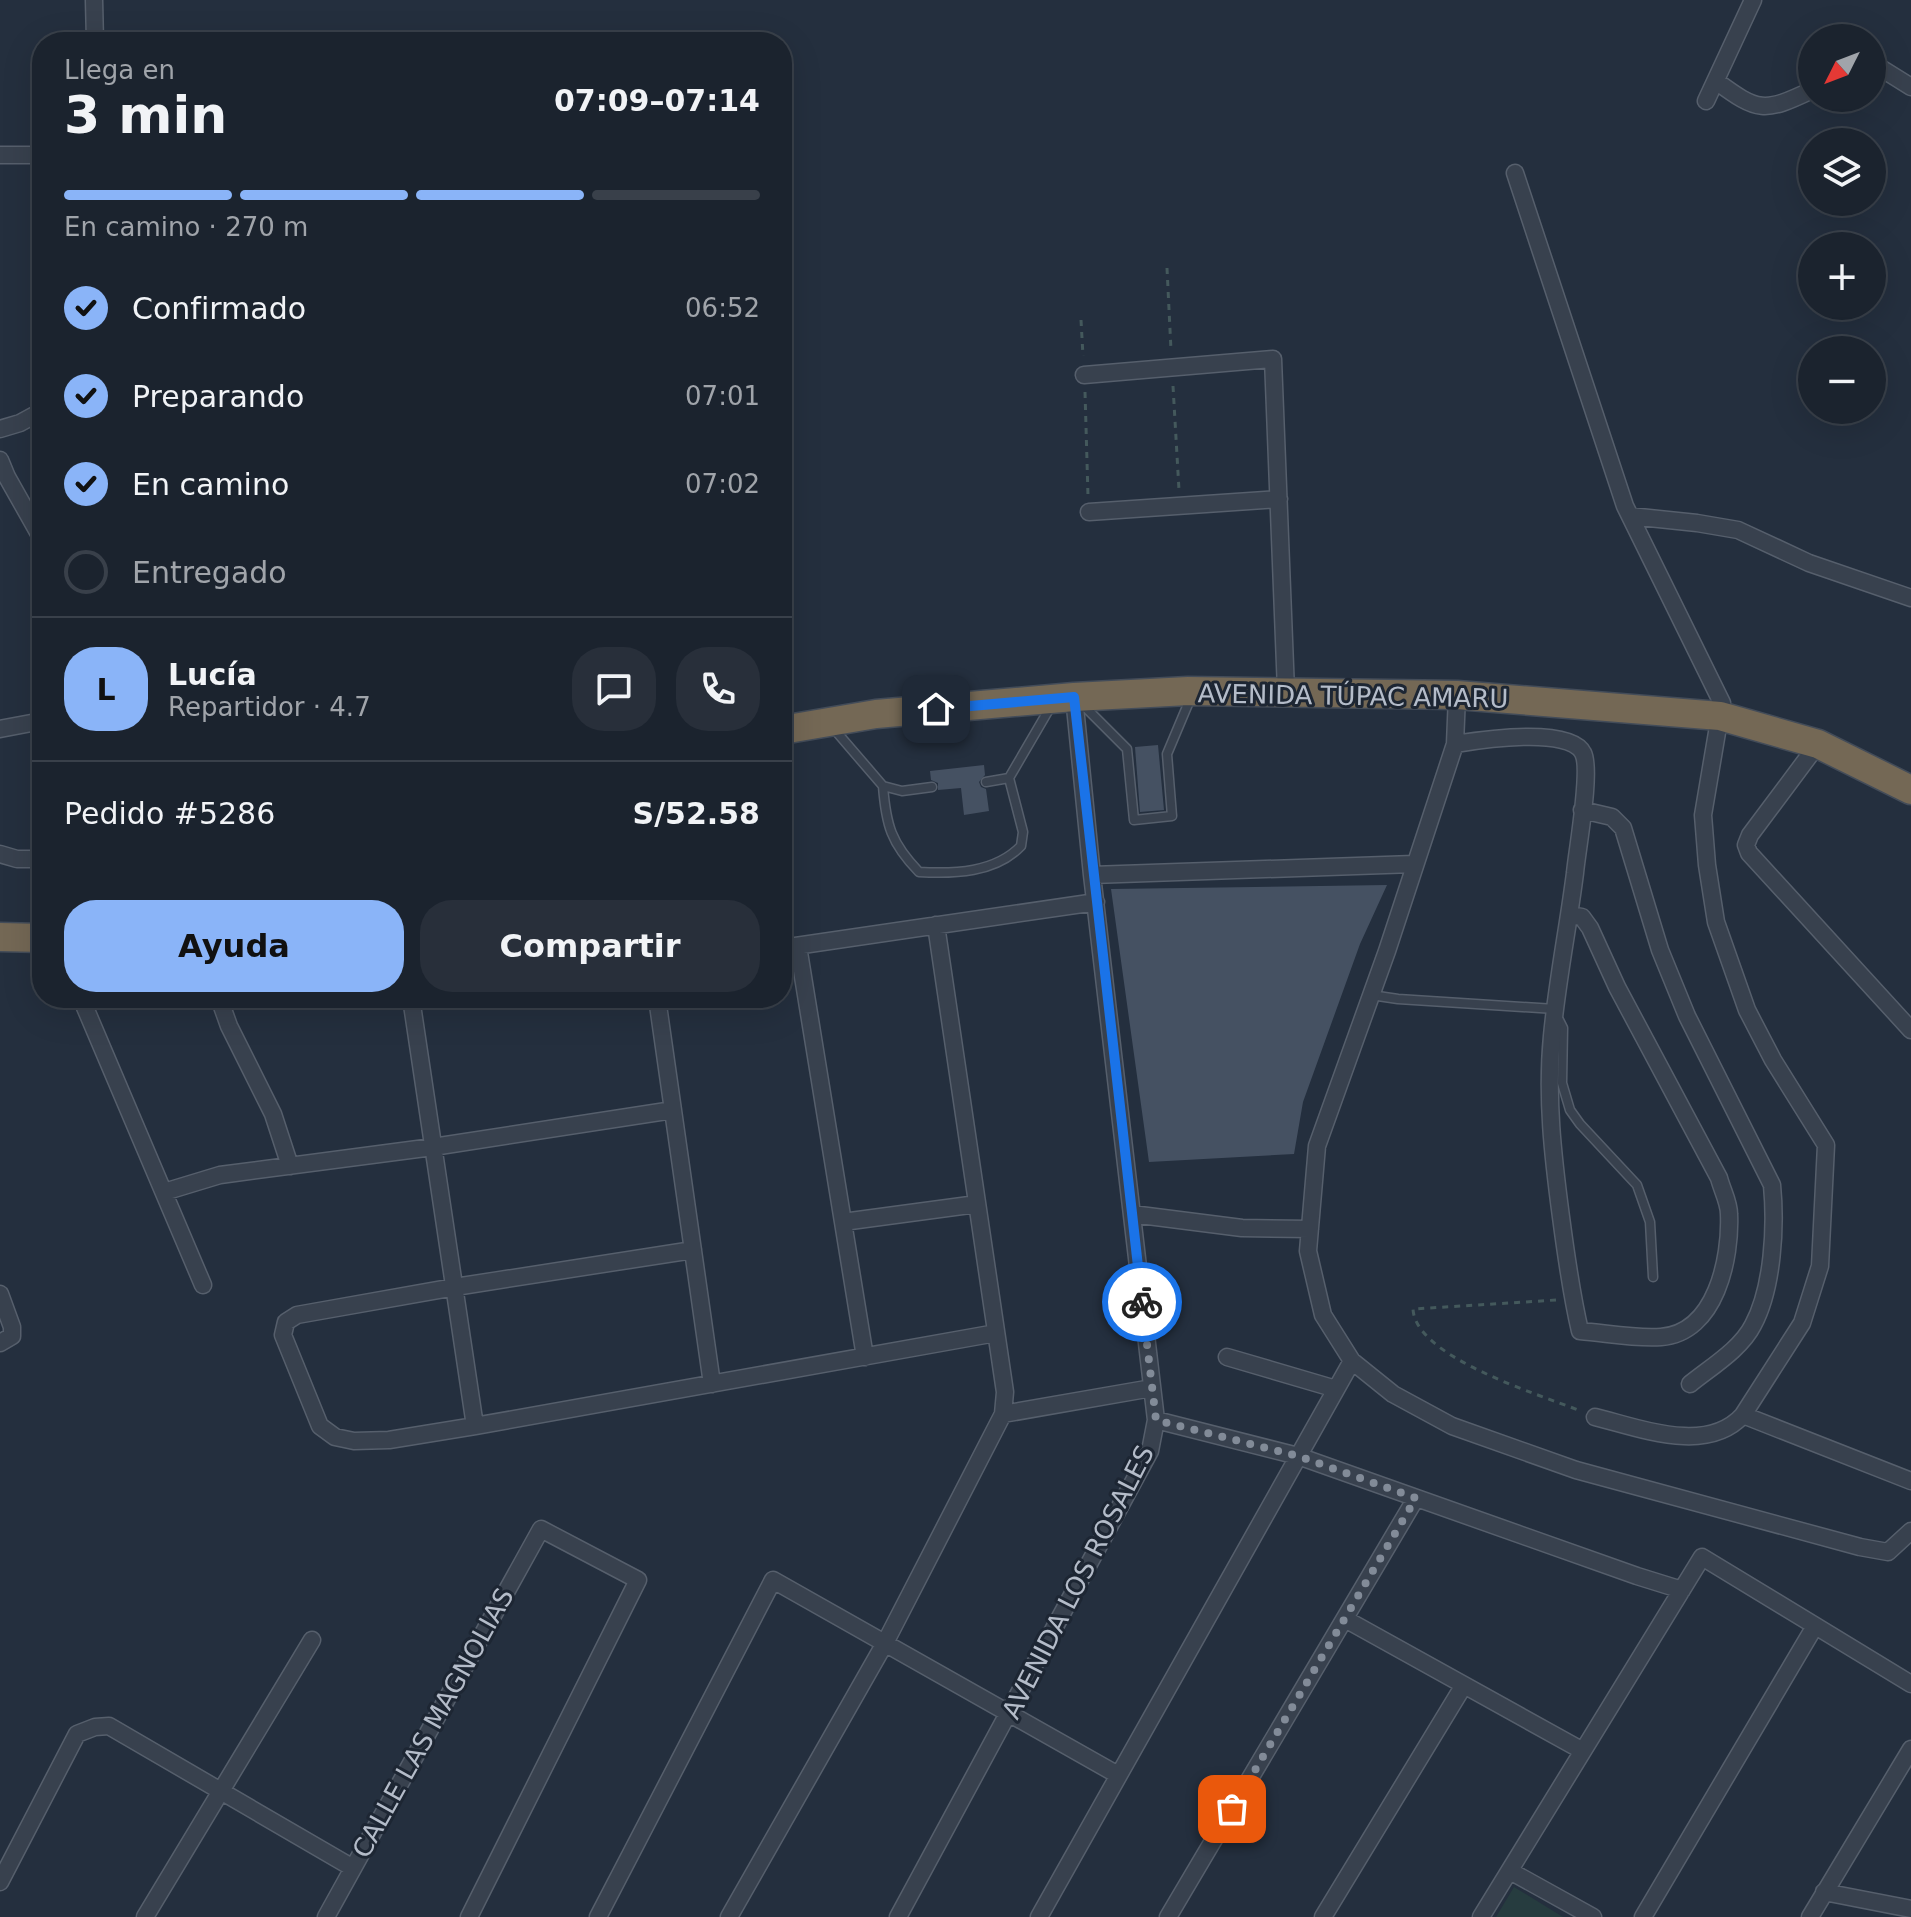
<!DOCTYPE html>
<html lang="es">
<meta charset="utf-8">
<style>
:root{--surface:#1b232e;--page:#282f3a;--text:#f1f3f6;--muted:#a0a4aa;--line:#39404a;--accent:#8ab4f8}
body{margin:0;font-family:"DejaVu Sans",sans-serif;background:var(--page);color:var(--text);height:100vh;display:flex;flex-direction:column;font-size:30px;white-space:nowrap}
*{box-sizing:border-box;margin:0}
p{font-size:26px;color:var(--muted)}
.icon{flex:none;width:44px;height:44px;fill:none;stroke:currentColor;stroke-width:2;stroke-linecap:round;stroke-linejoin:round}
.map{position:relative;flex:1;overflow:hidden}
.drawer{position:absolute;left:32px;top:32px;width:760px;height:976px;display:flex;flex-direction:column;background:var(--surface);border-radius:32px;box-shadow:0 8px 32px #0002,0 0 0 2px var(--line)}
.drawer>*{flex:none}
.needle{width:52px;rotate:228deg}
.fabs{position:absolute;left:1798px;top:24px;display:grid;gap:16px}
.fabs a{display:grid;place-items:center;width:88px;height:88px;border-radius:50%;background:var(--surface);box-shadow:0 8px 32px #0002,0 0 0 2px var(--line);font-size:40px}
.pin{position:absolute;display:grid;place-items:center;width:68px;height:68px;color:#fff;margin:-34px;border-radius:16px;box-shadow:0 4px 12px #0006}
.courier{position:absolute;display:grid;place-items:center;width:80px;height:80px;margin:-40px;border:6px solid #1a73e8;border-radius:50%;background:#fff;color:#222;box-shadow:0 2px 10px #0007}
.overview em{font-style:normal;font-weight:800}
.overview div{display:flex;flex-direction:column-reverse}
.overview{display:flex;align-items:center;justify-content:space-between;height:136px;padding:0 32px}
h1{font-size:52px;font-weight:800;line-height:60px}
.bar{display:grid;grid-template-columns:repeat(4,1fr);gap:12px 8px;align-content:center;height:96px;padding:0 32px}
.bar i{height:10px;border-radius:6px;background:var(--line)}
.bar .selected{background:var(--accent)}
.bar p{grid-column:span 4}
.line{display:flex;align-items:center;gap:20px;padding:0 32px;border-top:2px solid var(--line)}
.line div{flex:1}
.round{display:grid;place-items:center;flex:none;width:84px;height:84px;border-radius:32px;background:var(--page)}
ol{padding:0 32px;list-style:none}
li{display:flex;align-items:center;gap:24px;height:88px}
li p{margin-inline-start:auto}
li .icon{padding:8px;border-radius:50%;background:var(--accent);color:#111;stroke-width:4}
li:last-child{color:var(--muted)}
li i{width:44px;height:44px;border:4px solid var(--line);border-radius:50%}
.button{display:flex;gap:16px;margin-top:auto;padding:16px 32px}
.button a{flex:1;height:92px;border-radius:32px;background:var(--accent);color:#111;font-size:32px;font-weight:800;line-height:92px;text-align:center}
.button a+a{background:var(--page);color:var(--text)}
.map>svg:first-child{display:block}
.green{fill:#263c3f}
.building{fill:#455162}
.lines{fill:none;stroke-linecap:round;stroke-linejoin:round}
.lane-casing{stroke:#565f6c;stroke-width:11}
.street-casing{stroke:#565f6c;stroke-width:19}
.highway-casing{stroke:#434c59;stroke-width:31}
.path{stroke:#44595c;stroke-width:3;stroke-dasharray:6 6;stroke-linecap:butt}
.lane{stroke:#38414e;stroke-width:8}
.street{stroke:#38414e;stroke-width:16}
.highway{stroke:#746855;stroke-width:28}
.done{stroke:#828b98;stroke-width:8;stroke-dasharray:0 14.4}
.route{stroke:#1a73e8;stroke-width:10}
.labels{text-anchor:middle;stroke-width:6;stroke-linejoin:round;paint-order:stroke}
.street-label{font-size:26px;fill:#b4bcc9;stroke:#1d2633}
</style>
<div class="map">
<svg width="1911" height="1917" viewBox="0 0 1911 1917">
<rect width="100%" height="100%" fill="#242f3e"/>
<path class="green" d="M1514,1887L1563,1917H1496Z"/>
<path class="building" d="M1158,745L1164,810L1140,812L1135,747Z
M984,765L985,775L979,782L981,787L986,789L989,811L964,815L961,788L938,790V783L931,780L930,771Z
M1387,885L1360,944L1303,1102L1294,1154L1149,1162L1111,889Z"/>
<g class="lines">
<g class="lane-casing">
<path id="lane" d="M1081,703L1127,749L1134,820L1172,816L1167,754L1191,697
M834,729L883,786L902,791L932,787
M986,782L1009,778L1051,706
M883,786C886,825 891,843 919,872C954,874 995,873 1021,846L1023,832L1009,778
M1371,995L1398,999L1555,1009
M1555,1019L1559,1020L1563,1028L1562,1083L1570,1110L1580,1124L1637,1185L1650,1222L1653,1277"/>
</g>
<g class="street-casing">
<path id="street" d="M94,0L95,42
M1872,67H1879L1911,87
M1716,81C1758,112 1764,113 1812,90
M1706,101L1753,0
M0,155H42
M1515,173L1625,506L1722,703L1703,815L1707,865L1716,922L1747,1010L1773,1060L1826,1145L1820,1266L1802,1323L1743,1415C1707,1455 1640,1428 1595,1417
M1084,375L1273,359L1286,691
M0,429L20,423L42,411
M0,460L7,477L42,539
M1089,512L1279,499
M1630,516L1697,523L1738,530L1809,563L1911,598
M1457,695L1455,744L1387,951L1317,1146L1308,1251L1323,1315L1352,1361L1393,1394L1452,1426L1576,1470L1860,1547L1888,1552L1911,1531
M0,729L42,721
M1455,744C1480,740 1570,726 1583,753C1592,770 1577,850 1575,873C1568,928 1557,982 1552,1036C1546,1097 1553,1157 1561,1217C1566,1255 1571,1293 1580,1331C1606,1333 1635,1339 1661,1337C1716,1333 1731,1258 1729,1214C1729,1202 1722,1190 1719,1178L1617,987L1590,928L1582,917L1570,915
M1818,744L1750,835L1746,845L1749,853L1911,1030
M1582,810L1612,817L1623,828L1660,950L1687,1016L1772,1185C1776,1226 1773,1288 1753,1325C1741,1349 1711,1367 1690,1384
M0,854L17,859H42
M1092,875L1414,864
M798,946L865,1357
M782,948L1096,902
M81,998L203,1285
M219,998L229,1026L273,1114L290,1166
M411,998L475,1426
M657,998L712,1384
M411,1001L432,998
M164,1192L220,1175L433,1147L673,1110
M1132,1214L1242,1228L1310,1229
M843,1222L977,1204
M693,1250L455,1287L297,1315L286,1322L283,1335L320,1426L335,1437L354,1441L389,1440L475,1426L996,1333
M0,1294L12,1327V1336L0,1343
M1227,1357L1336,1389
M1003,1414L1152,1388
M1743,1415L1911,1481
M1156,1420L1298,1456L1637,1576L1682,1590
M1345,1619L1583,1751
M1510,1871L1593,1917
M0,1882L77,1734L95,1727L109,1726L353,1868
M1824,1892L1911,1909
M145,1917L312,1640
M326,1917L541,1529L638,1580L469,1917
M598,1917L773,1580L1118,1775
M729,1917L885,1643L1003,1414L1005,1392L936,925
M898,1917L1150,1451L1156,1420L1092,875L1074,697
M1039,1917L1352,1361
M1168,1917L1416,1498
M1323,1917L1464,1685
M1481,1917L1702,1557L1911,1684
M1643,1917L1815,1626
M1810,1917L1911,1749"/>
</g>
<g class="highway-casing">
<path id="highway" d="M782,730L876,714L1074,697L1188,691L1457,695L1720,716L1818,744L1911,790
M0,937L42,938"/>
</g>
<path class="path" d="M1167,268L1171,350
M1081,320L1083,356
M1173,386L1179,490
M1085,392L1088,496
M1556,1300L1413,1309C1415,1357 1538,1394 1578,1410"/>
<use href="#lane" class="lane"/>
<use href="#street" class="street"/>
<use href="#highway" class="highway"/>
</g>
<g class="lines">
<path class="done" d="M1142,1302L1156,1420L1298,1456L1416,1498L1232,1809"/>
<path class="route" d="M936,709L1074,697L1142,1302"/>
</g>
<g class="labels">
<g class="street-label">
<text transform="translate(1353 696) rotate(1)" y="9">AVENIDA TÚPAC AMARU</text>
<text transform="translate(1078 1582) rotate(-63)" y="9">AVENIDA LOS ROSALES</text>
<text transform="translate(433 1723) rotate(-61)" y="9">CALLE LAS MAGNOLIAS</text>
</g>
</g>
</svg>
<div class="fabs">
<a><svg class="needle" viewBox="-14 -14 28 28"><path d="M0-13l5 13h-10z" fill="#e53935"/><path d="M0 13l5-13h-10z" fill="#a0a4aa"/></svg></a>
<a><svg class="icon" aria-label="layers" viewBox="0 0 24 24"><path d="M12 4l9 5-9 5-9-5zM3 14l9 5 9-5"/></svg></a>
<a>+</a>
<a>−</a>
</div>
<div class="pin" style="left:1232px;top:1809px;background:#ea580c"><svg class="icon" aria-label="bag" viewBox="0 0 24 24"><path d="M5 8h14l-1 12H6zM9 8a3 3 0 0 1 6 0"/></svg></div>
<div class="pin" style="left:936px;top:709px;background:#1f2937"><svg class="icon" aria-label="home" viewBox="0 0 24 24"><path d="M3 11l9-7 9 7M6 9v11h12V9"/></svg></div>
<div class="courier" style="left:1142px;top:1302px"><svg class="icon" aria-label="bike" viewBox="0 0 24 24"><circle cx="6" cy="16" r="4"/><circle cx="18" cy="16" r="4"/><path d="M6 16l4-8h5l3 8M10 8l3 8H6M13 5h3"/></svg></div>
<section class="drawer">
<div class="overview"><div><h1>3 min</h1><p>Llega en</p></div><em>07:09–07:14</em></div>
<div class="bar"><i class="selected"></i><i class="selected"></i><i class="selected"></i><i></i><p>En camino · 270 m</p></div>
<ol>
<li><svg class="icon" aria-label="check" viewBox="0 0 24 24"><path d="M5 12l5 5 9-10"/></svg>Confirmado<p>06:52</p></li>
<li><svg class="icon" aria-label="check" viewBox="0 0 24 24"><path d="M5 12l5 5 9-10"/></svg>Preparando<p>07:01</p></li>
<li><svg class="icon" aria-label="check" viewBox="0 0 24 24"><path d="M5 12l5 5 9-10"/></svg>En camino<p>07:02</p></li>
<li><i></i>Entregado</li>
</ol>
<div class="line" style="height:144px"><b class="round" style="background:var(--accent);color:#111">L</b><div><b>Lucía</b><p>Repartidor · 4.7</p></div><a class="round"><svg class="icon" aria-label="chat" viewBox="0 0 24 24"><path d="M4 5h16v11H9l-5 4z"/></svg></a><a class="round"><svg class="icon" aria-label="phone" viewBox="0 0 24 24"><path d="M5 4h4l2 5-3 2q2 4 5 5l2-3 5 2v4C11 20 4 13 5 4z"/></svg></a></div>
<div class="line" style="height:104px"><div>Pedido #5286</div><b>S/52.58</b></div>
<div class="button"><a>Ayuda</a><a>Compartir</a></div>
</section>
</div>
